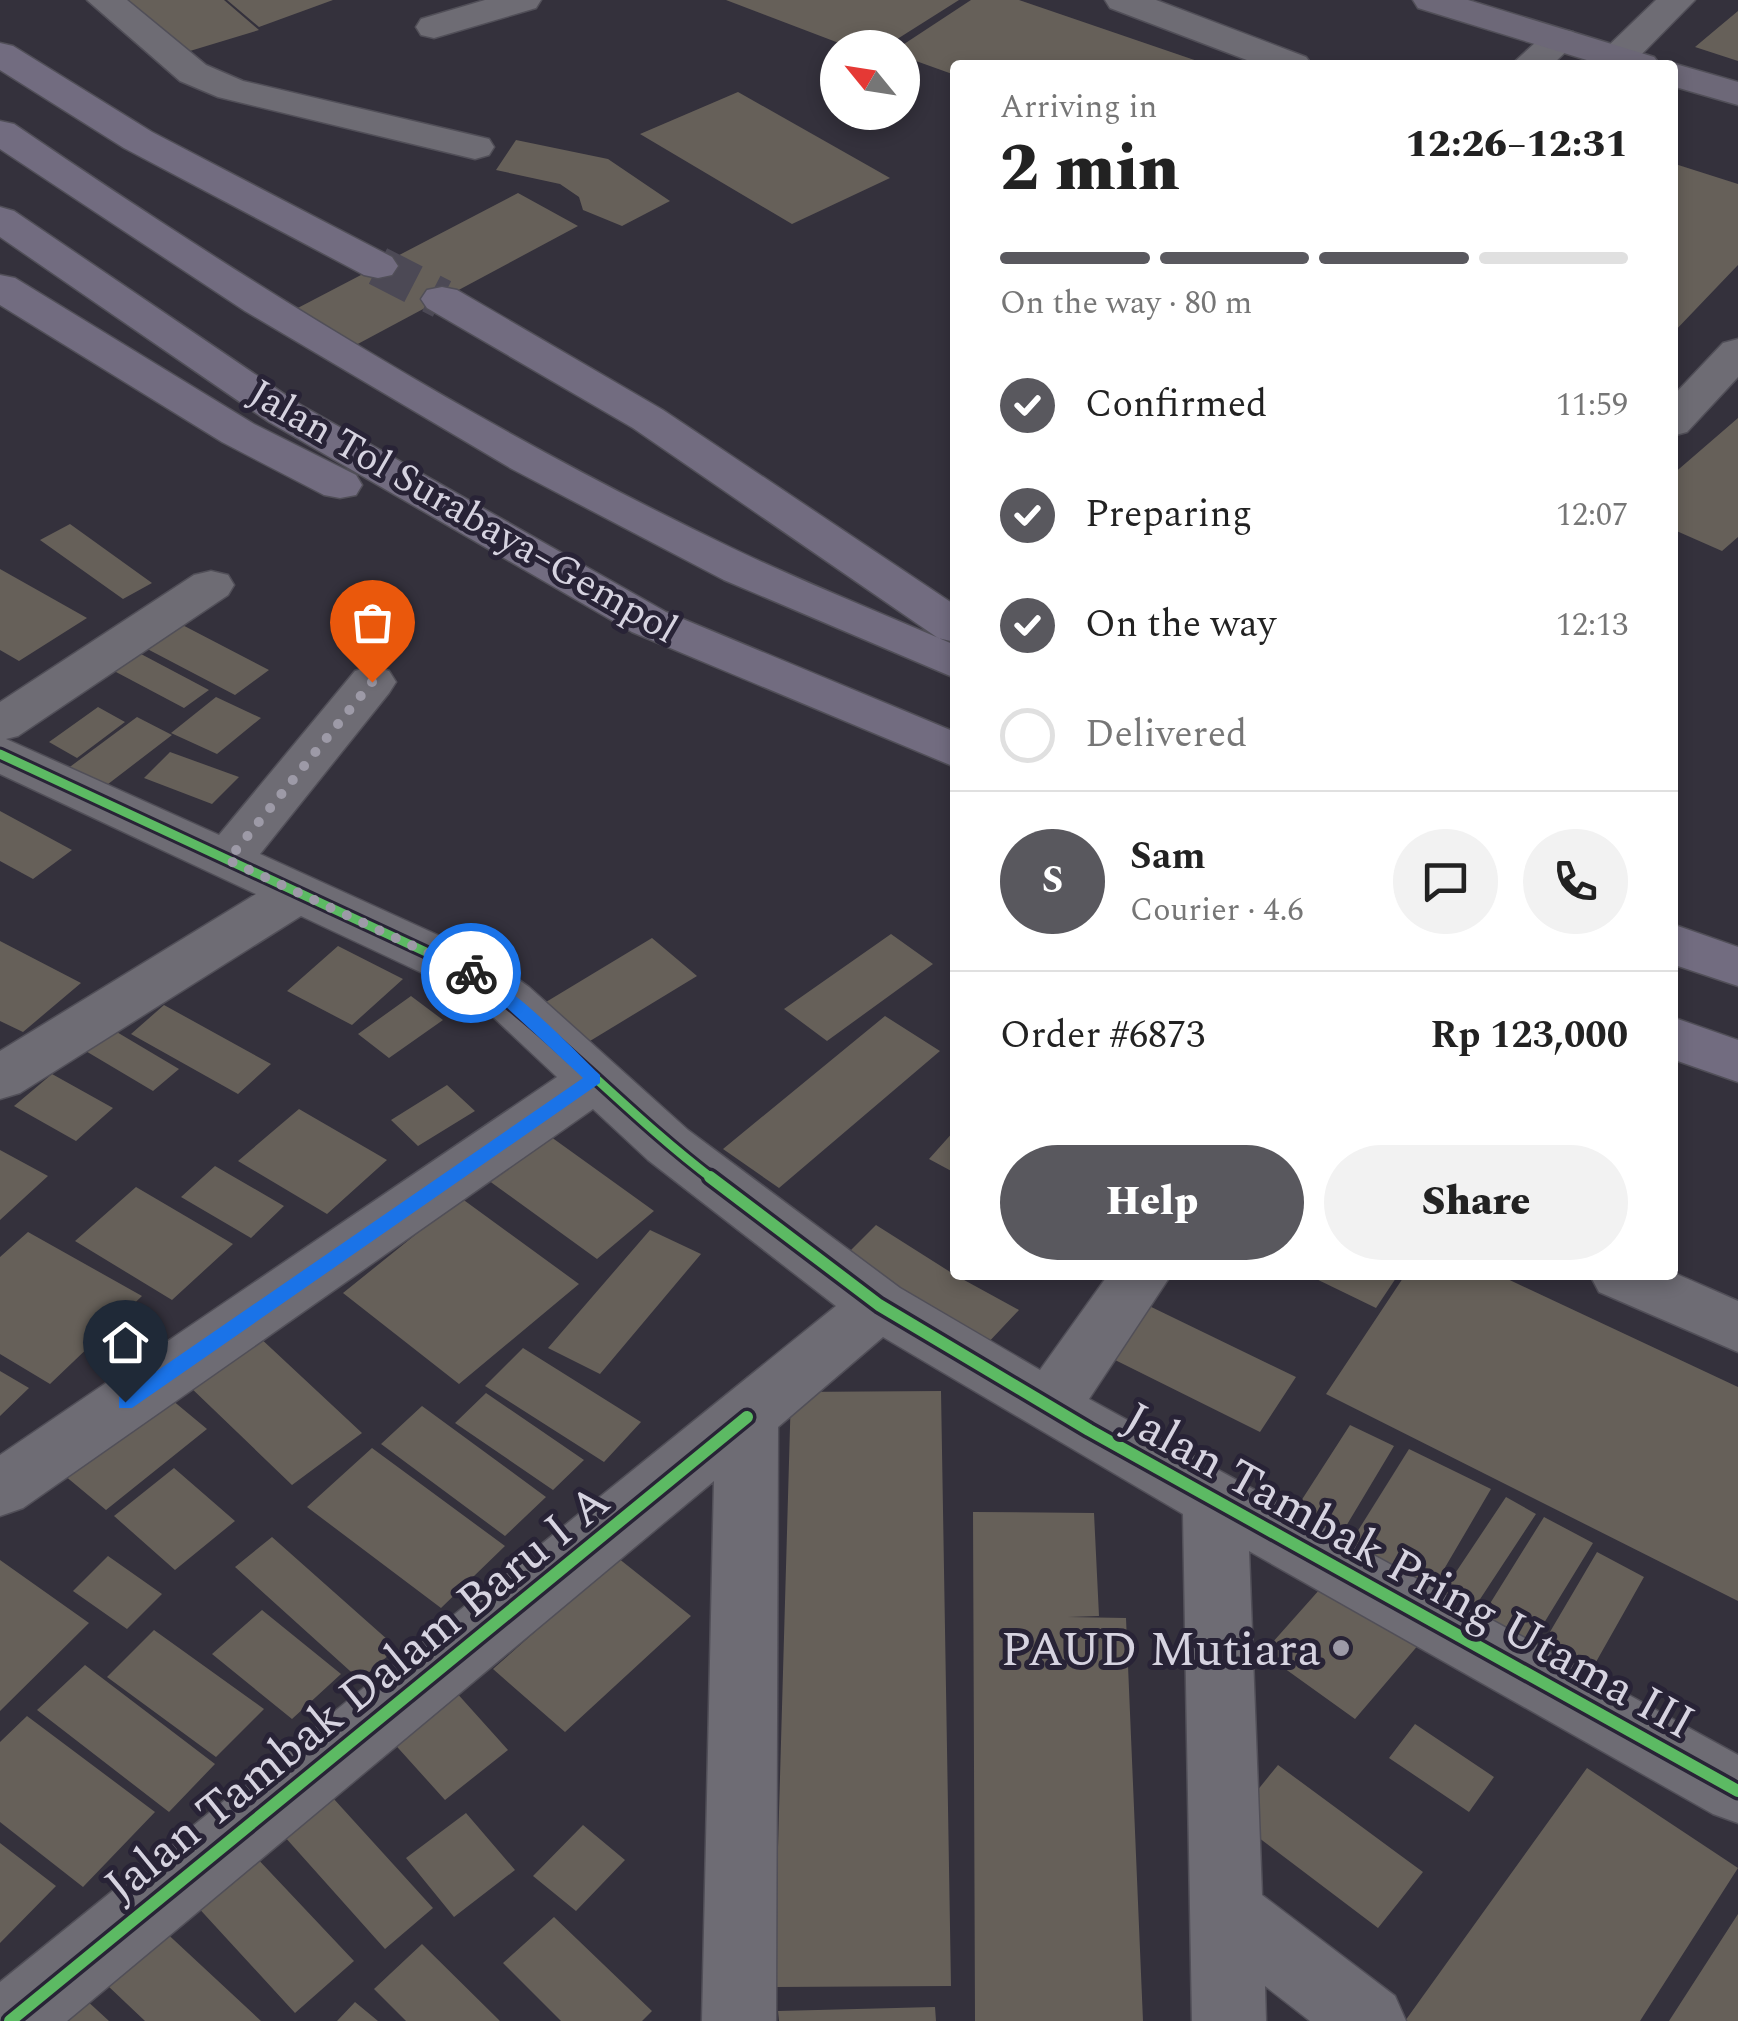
<!DOCTYPE html>
<meta charset="utf-8">
<style>
:root{--surface:#fff;--page:#f2f2f2;--text:#222;--muted:#767676;--line:#e0e0e0;--accent:#59585e}
body{margin:0;font-family:Spectral,serif;background:var(--page);color:var(--text);height:100vh;display:flex;flex-direction:column;font-size:38px;white-space:nowrap}
*{box-sizing:border-box;margin:0}
p{font-size:32px;color:var(--muted)}
.icon{flex:none;width:55px;height:55px;fill:none;stroke:currentColor;stroke-width:2;stroke-linecap:round;stroke-linejoin:round}
.map{position:relative;flex:1;overflow:hidden}
.panel{position:absolute;left:950px;top:60px;width:728px;height:1220px;display:flex;flex-direction:column;background:var(--surface);border-radius:10px;box-shadow:0 5px 15px #0003}
.panel>*{flex:none}
.needle{width:65px;rotate:300deg}
.buttons{position:absolute;left:820px;top:30px;display:grid;gap:20px}
.buttons a{display:grid;place-items:center;width:100px;height:100px;border-radius:50%;background:var(--surface);box-shadow:0 5px 15px #0003;font-size:50px}
.pin{position:absolute;display:grid;place-items:center;width:85px;height:85px;color:#fff;margin:-102px -42px;border-radius:50% 50% 50% 0;rotate:-45deg;box-shadow:0 0 10px #0007}
.pin .icon{rotate:45deg}
.courier{position:absolute;display:grid;place-items:center;width:100px;height:100px;margin:-50px;border:8px solid #1a73e8;border-radius:50%;background:#fff;color:#222;box-shadow:0 2px 12px #0007}
.summary em{font-style:normal;font-weight:800}
.summary div{display:flex;flex-direction:column-reverse}
.summary{display:flex;align-items:center;justify-content:space-between;height:170px;padding:0 50px}
h1{font-size:65px;font-weight:800;line-height:75px}
.bar{display:grid;grid-template-columns:repeat(4,1fr);gap:15px 10px;align-content:center;height:120px;padding:0 50px}
.bar i{height:12px;border-radius:8px;background:var(--line)}
.bar .selected{background:var(--accent)}
.bar p{grid-column:span 4}
.line{display:flex;align-items:center;gap:25px;padding:0 50px;border-top:2px solid var(--line)}
.line div{flex:1}
.round{display:grid;place-items:center;flex:none;width:105px;height:105px;border-radius:52px;background:var(--page)}
ol{padding:0 50px;list-style:none}
li{display:flex;align-items:center;gap:30px;height:110px}
li p{margin-inline-start:auto}
li .icon{padding:10px;border-radius:50%;background:var(--accent);color:#fff;stroke-width:4}
li:last-child{color:var(--muted)}
li i{width:55px;height:55px;border:5px solid var(--line);border-radius:50%}
.cta{display:flex;gap:20px;margin-top:auto;padding:20px 50px}
.cta a{flex:1;height:115px;border-radius:60px;background:var(--accent);color:#fff;font-size:40px;font-weight:800;line-height:115px;text-align:center}
.cta a+a{background:var(--page);color:var(--text)}
.map>svg:first-child{display:block}
.building{fill:#666059}
.lines{fill:none;stroke-linecap:round;stroke-linejoin:round}
.highway-tunnel{stroke:#4c4955;stroke-width:40;stroke-dasharray:40 20;stroke-linecap:butt}
.minor-casing{stroke:#514f58;stroke-width:3}
.major-casing{stroke:#514f58;stroke-width:3}
.highway-casing{stroke:#514f58;stroke-width:3}
.minor{fill:#6e6c74;fill-rule:evenodd}
.major{fill:#6d6878;fill-rule:evenodd}
.highway{fill:#726c80;fill-rule:evenodd}
.cycleway-far1-casing{stroke:#282336;stroke-width:15}
.cycleway-casing{stroke:#282336;stroke-width:19}
.cycleway-far1{stroke:#5cba63;stroke-width:9}
.cycleway{stroke:#5cba63;stroke-width:12}
.route{fill:#1a73e8}
.done{stroke:#9d9aa7;stroke-width:10;stroke-dasharray:0 18}
.poi-dot{fill:#9d9aa7;stroke:#282336;stroke-width:4}
.labels{text-anchor:middle;stroke-width:10;stroke-linejoin:round;paint-order:stroke}
.street-label{font-size:40px;fill:#d6d3e0;stroke:#282336}
.near-street-label{font-size:48px;fill:#d6d3e0;stroke:#282336}
.near-poi-label{font-size:48px;fill:#d6d3e0;stroke:#282336;text-anchor:end}
</style>
<div class="map">
<svg width="1738" height="2021" viewBox="0 0 1738 2021">
<rect width="100%" height="100%" fill="#34313c"/>
<path class="building" d="M119,0H224L259,30L180,54Z
M227,0H333L259,27Z
M726,0H959L883,48H852Z
M971,0H1019L1209,65H955V75L902,56V48H898Z
M1738,11V61L1695,47L1720,26Z
M738,92L890,178L792,224L640,134Z
M516,140L608,159L670,201L622,226L583,210L579,197L560,184L496,170Z
M1672,163L1738,184V265L1672,334Z
M518,193L578,226L354,346L292,311Z
M1738,418V537L1722,551L1672,529V475Z
M70,524L152,583L123,599L40,540Z
M0,569L87,618L19,661L0,650Z
M169,618L269,670L235,695L134,642Z
M124,645L209,690L184,708L99,663Z
M216,697L261,718L217,754L171,733Z
M98,707L125,722L77,758L49,742Z
M137,717L172,735L99,791L63,772Z
M170,752L239,777L212,804L144,778Z
M0,811L72,850L33,879L0,861Z
M891,934L933,964L827,1041L784,1009Z
M652,938L697,976L590,1041L546,1002Z
M0,941L81,983L23,1032L0,1021Z
M338,946L403,979L352,1025L287,991Z
M411,996L443,1020L389,1058L358,1034Z
M164,1005L271,1064L238,1094L131,1034Z
M885,1016L940,1051L779,1188L723,1149Z
M110,1028L179,1069L153,1091L84,1050Z
M52,1074L113,1108L76,1141L14,1106Z
M447,1085L475,1111L418,1146L391,1120Z
M299,1109L387,1160L327,1214L238,1161Z
M540,1129L654,1211L597,1259L481,1175Z
M955,1130V1173L929,1159Z
M0,1150L48,1176L0,1220Z
M215,1166L284,1206L251,1238L181,1197Z
M136,1187L233,1244L172,1300L75,1241Z
M461,1198L579,1284L459,1384L343,1293Z
M876,1225L955,1275L1019,1310L985,1346L842,1259Z
M650,1230L701,1254L600,1374L548,1348Z
M28,1232L142,1296L50,1384L0,1354V1257Z
M1308,1275H1398L1376,1308Z
M1405,1275H1499L1738,1387V1601L1326,1394Z
M1141,1302L1296,1377L1260,1432L1105,1355Z
M257,1335L362,1433L292,1485L187,1384Z
M523,1348L641,1422L604,1462L485,1386Z
M0,1371L29,1388L0,1416Z
M941,1391L951,1986L774,1987L791,1392Z
M486,1393L584,1460L553,1490L455,1423Z
M166,1395L207,1429L106,1510L64,1475Z
M422,1406L546,1497L505,1536L381,1444Z
M1350,1425L1394,1446L1330,1553L1283,1529Z
M372,1448L505,1546L441,1608L307,1507Z
M1409,1449L1491,1489L1423,1605L1339,1561Z
M174,1468L235,1521L175,1570L114,1516Z
M1506,1497L1536,1514L1465,1622L1434,1605Z
M973,1512L1094,1513L1099,1616L1068,1617L1126,1618L1143,2021H975Z
M1544,1517L1593,1543L1525,1654L1476,1626Z
M272,1537L397,1648L360,1680L235,1567Z
M1597,1552L1644,1577L1583,1685L1534,1659Z
M108,1556L162,1594L127,1629L73,1591Z
M618,1558L691,1616L565,1732L493,1669Z
M0,1560L89,1623L0,1711Z
M1328,1580L1420,1643L1355,1719L1263,1653Z
M262,1610L341,1674L292,1719L212,1654Z
M154,1630L264,1709L216,1757L107,1677Z
M85,1665L215,1764L169,1812L37,1710Z
M455,1691L508,1750L445,1800L390,1739Z
M27,1716L155,1812L83,1887L0,1822V1742Z
M1415,1724L1494,1777L1469,1812L1389,1758Z
M1278,1765L1423,1872L1378,1928L1234,1819Z
M1587,1768L1738,1868L1640,2021H1405Z
M333,1798L433,1908L385,1949L284,1836Z
M466,1813L515,1870L454,1917L406,1858Z
M583,1825L625,1860L576,1911L533,1876Z
M0,1843L56,1886L0,1943Z
M252,1853L354,1961L295,2013L194,1903Z
M146,1914L261,2021H145L88,1967Z
M1738,1914V2021H1669Z
M554,1917L652,2011L642,2021H561L503,1963Z
M422,1944L500,2021H406L374,1989Z
M72,1987L109,2021H37Z
M355,2002L378,2021H337Z
M935,2007L936,2021H779L778,2011Z"/>
<g class="lines">
<path class="highway-tunnel" d="M378,266L442,299"/>
<g class="minor-casing">
<path id="minor" d="M87,0H127L206,65L243,81L489,139L494,147L489,155L475,159L218,97L180,81Z
M485,0H541L536,8L434,38L421,35L416,27L421,19Z
M1105,0H1156L1306,57L1312,65H1260L1110,8Z
M1656,0H1695L1631,65H1603L1599,58L1604,50Z
M1560,29L1573,32L1578,40L1552,65H1511L1547,32Z
M1738,339V377L1687,432L1672,436V397L1723,343Z
M211,571L228,575L234,585L228,595L18,736L6,739L219,835L355,671L372,666L389,671L396,682L389,693L260,854L488,958L529,987L688,1130L900,1288L1040,1370L1108,1275H1171L1089,1399L1738,1755V1823L1713,1814L1249,1551L1262,1895L1395,1996L1406,2021H1310L1265,1986L1266,2021H1192L1183,1514L883,1337L778,1427L776,2021H702L714,1481L67,2021H0V1982L836,1306L648,1160L593,1109L23,1508L0,1516V1455L557,1077L491,1015L450,986L301,916L20,1093L0,1099V1051L256,894L0,774V702L194,575Z
M1672,1272L1738,1301V1352L1599,1292L1590,1275Z"/>
</g>
<g class="major-casing">
<path id="major" d="M1413,0H1468L1654,57L1660,65H1603L1418,8Z
M1672,63L1738,82V105L1672,86V65H1663Z"/>
</g>
<g class="highway-casing">
<path id="highway" d="M0,43L13,46L152,132L392,257L398,266L392,275L378,278L364,275L124,148L0,70Z
M0,121L14,124C243,280 481,428 732,548C805,583 881,613 955,645V678L724,580L512,469L245,311L0,149Z
M0,207L14,211L299,404L666,612L955,732V767L632,632L269,422L0,237Z
M0,275L15,278L254,424L356,475L362,485L356,495L340,498L324,495L222,442L0,305Z
M442,287L457,290L663,410L955,605V642L938,638L633,428L427,308L421,299L427,290Z
M1672,924L1738,947V986L1672,964Z
M1672,1017L1738,1040V1082L1672,1059Z"/>
</g>
<use href="#minor" class="minor"/>
<use href="#major" class="major"/>
<use href="#highway" class="highway"/>
<g class="cycleway-far1-casing">
<path id="cycleway-far1" d="M0,754L469,972C556,1034 628,1115 714,1180"/>
</g>
<g class="cycleway-casing">
<path id="cycleway" d="M710,1177L879,1305L1089,1430L1738,1791
M10,2021L747,1417"/>
</g>
<use href="#cycleway-far1" class="cycleway-far1"/>
<use href="#cycleway" class="cycleway"/>
</g>
<path class="route" d="M465,969C494,965 577,1053 600,1075V1083L132,1408H119V1397L583,1078L504,1005L465,977Z"/>
<g class="lines">
<path class="done" d="M372,682L228,860L471,973"/>
</g>
<circle class="poi-dot" cx="1341" cy="1648" r="10"/>
<g class="labels">
<g class="street-label">
<text transform="translate(464 510) rotate(30)" y="14">Jalan Tol Surabaya–Gempol</text>
</g>
<g class="near-street-label">
<text transform="translate(1410 1569) rotate(29)" y="17">Jalan Tambak Pring Utama III</text>
<text transform="translate(356 1692) rotate(-39)" y="17">Jalan Tambak Dalam Baru I A</text>
</g>
<g class="near-poi-label">
<text x="1321" y="1665">PAUD Mutiara</text>
</g>
</g>
</svg>
<div class="buttons">
<a><svg class="needle" viewBox="-14 -14 28 28"><path d="M0-13l5 13h-10z" fill="#e53935"/><path d="M0 13l5-13h-10z" fill="#767676"/></svg></a>
</div>
<div class="pin" style="left:372px;top:682px;background:#ea580c"><svg class="icon" aria-label="bag" viewBox="0 0 24 24"><path d="M5 8h14l-1 12H6zM9 8a3 3 0 0 1 6 0"/></svg></div>
<div class="pin" style="left:125px;top:1402px;background:#1f2937"><svg class="icon" aria-label="home" viewBox="0 0 24 24"><path d="M3 11l9-7 9 7M6 9v11h12V9"/></svg></div>
<div class="courier" style="left:471px;top:973px"><svg class="icon" aria-label="bike" viewBox="0 0 24 24"><circle cx="6" cy="16" r="4"/><circle cx="18" cy="16" r="4"/><path d="M6 16l4-8h5l3 8M10 8l3 8H6M13 5h3"/></svg></div>
<section class="panel">
<div class="summary"><div><h1>2 min</h1><p>Arriving in</p></div><em>12:26–12:31</em></div>
<div class="bar"><i class="selected"></i><i class="selected"></i><i class="selected"></i><i></i><p>On the way · 80 m</p></div>
<ol>
<li><svg class="icon" aria-label="check" viewBox="0 0 24 24"><path d="M5 12l5 5 9-10"/></svg>Confirmed<p>11:59</p></li>
<li><svg class="icon" aria-label="check" viewBox="0 0 24 24"><path d="M5 12l5 5 9-10"/></svg>Preparing<p>12:07</p></li>
<li><svg class="icon" aria-label="check" viewBox="0 0 24 24"><path d="M5 12l5 5 9-10"/></svg>On the way<p>12:13</p></li>
<li><i></i>Delivered</li>
</ol>
<div class="line" style="height:180px"><b class="round" style="background:var(--accent);color:#fff">S</b><div><b>Sam</b><p>Courier · 4.6</p></div><a class="round"><svg class="icon" aria-label="chat" viewBox="0 0 24 24"><path d="M4 5h16v11H9l-5 4z"/></svg></a><a class="round"><svg class="icon" aria-label="phone" viewBox="0 0 24 24"><path d="M5 4h4l2 5-3 2q2 4 5 5l2-3 5 2v4C11 20 4 13 5 4z"/></svg></a></div>
<div class="line" style="height:130px"><div>Order #6873</div><b>Rp 123,000</b></div>
<div class="cta"><a>Help</a><a>Share</a></div>
</section>
</div>
